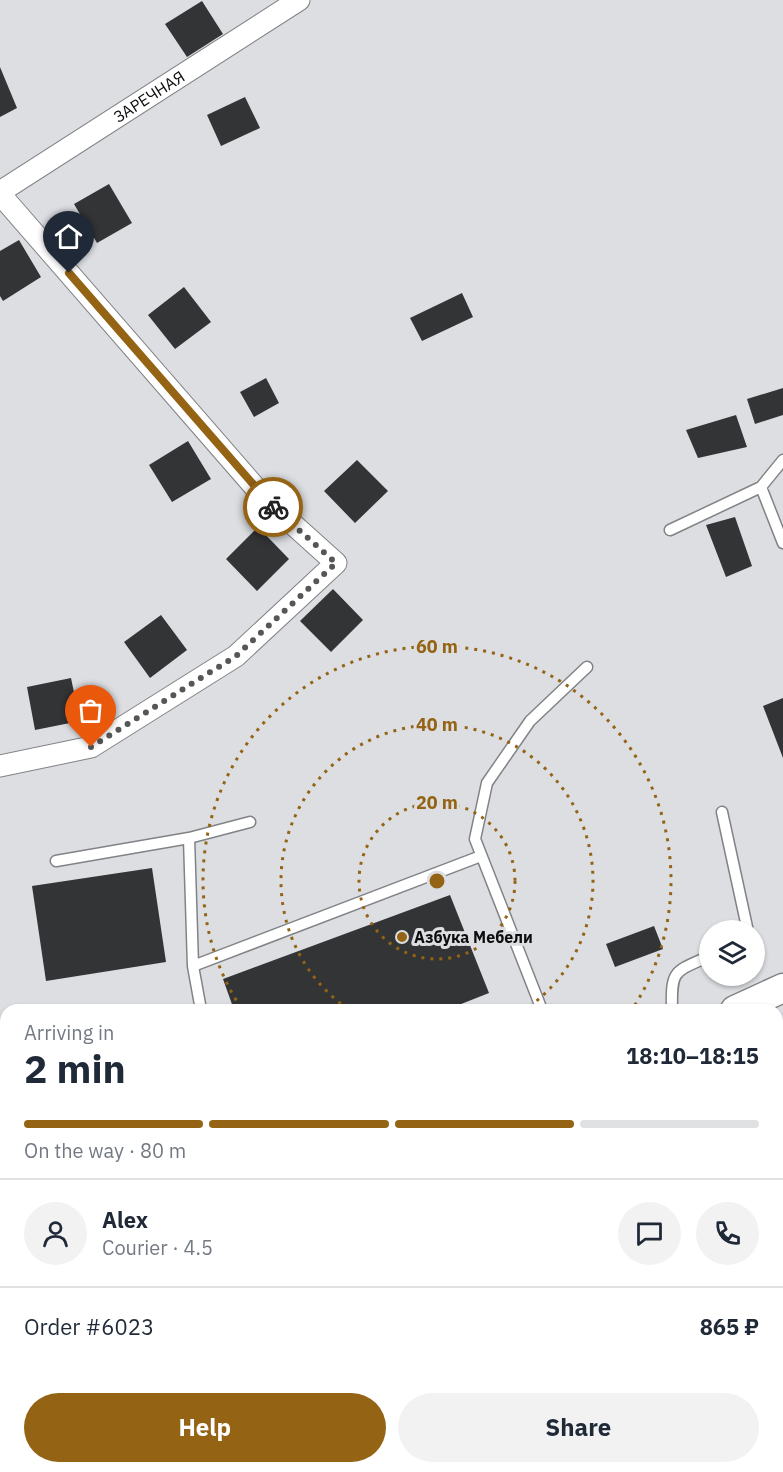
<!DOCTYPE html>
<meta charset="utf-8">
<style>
:root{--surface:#fff;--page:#f2f2f3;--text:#1f2937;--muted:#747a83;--line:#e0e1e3;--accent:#946314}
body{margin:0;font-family:"IBM Plex Sans",sans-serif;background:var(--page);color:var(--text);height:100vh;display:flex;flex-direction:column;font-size:22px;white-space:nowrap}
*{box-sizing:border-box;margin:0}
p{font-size:20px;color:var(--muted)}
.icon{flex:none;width:33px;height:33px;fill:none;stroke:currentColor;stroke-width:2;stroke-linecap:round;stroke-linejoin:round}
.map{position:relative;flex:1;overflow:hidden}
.details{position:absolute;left:0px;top:1004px;width:783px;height:470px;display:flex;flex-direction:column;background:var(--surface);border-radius:18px 18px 0 0;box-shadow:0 2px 4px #0004}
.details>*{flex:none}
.tools{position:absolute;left:699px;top:920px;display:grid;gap:12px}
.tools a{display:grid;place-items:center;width:66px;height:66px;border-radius:50%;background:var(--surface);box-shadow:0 2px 4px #0004;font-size:30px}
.pin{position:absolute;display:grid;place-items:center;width:51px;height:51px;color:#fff;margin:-62px -26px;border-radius:50% 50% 50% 0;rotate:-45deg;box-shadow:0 0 6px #0007}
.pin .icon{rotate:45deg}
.courier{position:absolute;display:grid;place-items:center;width:60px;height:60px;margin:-30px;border:4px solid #946314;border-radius:50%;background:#fff;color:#222;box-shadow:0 2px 8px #0007}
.head em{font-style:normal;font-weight:700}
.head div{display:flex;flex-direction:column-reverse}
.head{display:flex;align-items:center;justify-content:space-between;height:102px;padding:0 24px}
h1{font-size:39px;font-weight:700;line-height:45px}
.bar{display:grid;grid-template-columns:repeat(4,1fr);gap:9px 6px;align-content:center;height:72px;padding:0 24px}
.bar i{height:8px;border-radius:4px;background:var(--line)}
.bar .on{background:var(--accent)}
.bar p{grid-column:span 4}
.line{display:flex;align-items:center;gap:15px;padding:0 24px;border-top:2px solid var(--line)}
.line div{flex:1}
.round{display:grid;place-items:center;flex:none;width:63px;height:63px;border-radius:32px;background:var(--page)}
.cta{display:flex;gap:12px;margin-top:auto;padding:12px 24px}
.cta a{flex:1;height:69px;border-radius:36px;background:var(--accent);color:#fff;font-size:24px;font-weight:700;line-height:69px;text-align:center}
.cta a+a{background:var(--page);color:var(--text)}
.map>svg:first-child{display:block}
.building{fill:#323436}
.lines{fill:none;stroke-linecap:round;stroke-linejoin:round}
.lane-casing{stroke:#818386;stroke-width:13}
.street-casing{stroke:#818386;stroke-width:23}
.secondary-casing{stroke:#818386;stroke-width:31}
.lane{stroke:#fff;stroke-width:10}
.street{stroke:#fff;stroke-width:21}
.secondary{stroke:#fff;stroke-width:28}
.done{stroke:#555658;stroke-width:6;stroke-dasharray:0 10.8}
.route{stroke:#946314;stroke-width:8}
.ring{fill:none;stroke:#946314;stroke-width:3;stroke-dasharray:3 6}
.poi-dot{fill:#946314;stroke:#dcdee2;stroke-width:2}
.labels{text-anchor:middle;stroke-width:6;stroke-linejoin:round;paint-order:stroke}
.street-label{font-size:16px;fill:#0d0d0e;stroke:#dcdee2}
.poi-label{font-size:16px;font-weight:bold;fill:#0d0d0e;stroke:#dcdee2;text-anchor:start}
.centre{fill:#946314;stroke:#dcdee2;stroke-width:3}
.ring-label{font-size:18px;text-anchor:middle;font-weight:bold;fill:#946314;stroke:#dcdee2;stroke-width:6;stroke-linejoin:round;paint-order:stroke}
</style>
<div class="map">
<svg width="783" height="1472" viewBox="0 0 783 1472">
<rect width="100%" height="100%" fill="#dcdee2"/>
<path class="building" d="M202,1L223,34L187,57L165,24Z
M0,67L17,108L0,117Z
M245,97L260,128L221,146L207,115Z
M109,184L132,223L97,243L74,204Z
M19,240L41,277L3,301L0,296V251Z
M184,287L211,322L175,349L148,315Z
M462,293L473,317L422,341L410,318Z
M266,378L279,403L254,417L240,392Z
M783,388V415L755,424L747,399Z
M736,415L747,447L698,458L686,430Z
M188,441L211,479L172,502L149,465Z
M357,460L388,491L355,523L324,491Z
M735,517L752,566L726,577L706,525Z
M258,527L289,559L257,591L226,559Z
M333,589L363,620L331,652L300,621Z
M161,615L187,650L150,678L124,642Z
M71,678L80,721L35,730L27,687Z
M783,698V758L763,706Z
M152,868L166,962L46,981L32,886Z
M450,895L489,993L446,1010H234L223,979Z
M654,926L663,949L615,967L606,944Z
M783,1090V1175L780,1173L777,1167V1092Z
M65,1467H95L96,1472H50Z
M235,1467H396L382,1472H221Z"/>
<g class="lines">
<g class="lane-casing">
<path id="lane" d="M761,487L783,543
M670,530L761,487L783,460
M722,812L747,927L745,930
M189,838L193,966
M56,861L189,838L250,822
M201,1010L193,966L481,856
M542,1010L475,839L487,783L530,721L587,667
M672,1010C671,969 674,972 710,956
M0,1182H6
M777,1211L783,1209
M430,1472L439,1467"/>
</g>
<g class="street-casing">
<g id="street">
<path id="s1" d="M0,192L299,0"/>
<path d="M0,194L267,501L336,563L236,656L91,747L0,766"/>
</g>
</g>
<g class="secondary-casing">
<path id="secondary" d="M735,1010L783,988
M0,1322L6,1319"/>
</g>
<use href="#lane" class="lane"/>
<use href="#street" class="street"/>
<use href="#secondary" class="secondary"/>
</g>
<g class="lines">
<path class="done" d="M91,747L236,656L336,563L273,507"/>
<path class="route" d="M69,273L273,507"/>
</g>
<g class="ring">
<circle cx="437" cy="881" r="78"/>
<path d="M348 1009A156 156 0 1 1 526 1009"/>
<path d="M241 1008A234 234 0 1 1 633 1008"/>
</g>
<circle class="poi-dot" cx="402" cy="937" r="6"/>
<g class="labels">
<g class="street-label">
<text dy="6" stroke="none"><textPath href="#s1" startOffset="177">ЗАРЕЧНАЯ</textPath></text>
</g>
<g class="poi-label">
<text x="414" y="943">Азбука Мебели</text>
</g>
</g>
<circle cx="437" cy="881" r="9" class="centre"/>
<g class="ring-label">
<text x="437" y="653">60 m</text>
<text x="437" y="731">40 m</text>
<text x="437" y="809">20 m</text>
</g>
</svg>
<div class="tools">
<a><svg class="icon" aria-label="layers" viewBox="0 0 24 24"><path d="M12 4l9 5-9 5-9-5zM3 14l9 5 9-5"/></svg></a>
</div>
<div class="pin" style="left:91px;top:747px;background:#ea580c"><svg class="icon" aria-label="bag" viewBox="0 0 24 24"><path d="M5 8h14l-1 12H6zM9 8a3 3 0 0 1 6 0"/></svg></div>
<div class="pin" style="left:69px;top:273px;background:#1f2937"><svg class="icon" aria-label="home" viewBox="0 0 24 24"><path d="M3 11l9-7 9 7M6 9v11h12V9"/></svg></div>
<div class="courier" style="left:273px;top:507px"><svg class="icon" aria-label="bike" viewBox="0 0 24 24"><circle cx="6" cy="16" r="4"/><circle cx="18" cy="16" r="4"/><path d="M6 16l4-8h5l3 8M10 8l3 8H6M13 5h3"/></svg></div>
<section class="details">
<div class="head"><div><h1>2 min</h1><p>Arriving in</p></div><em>18:10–18:15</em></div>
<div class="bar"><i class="on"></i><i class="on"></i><i class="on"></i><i></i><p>On the way · 80 m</p></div>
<div class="line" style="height:108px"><a class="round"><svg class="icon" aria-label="person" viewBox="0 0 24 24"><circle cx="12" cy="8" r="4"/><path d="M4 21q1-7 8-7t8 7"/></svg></a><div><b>Alex</b><p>Courier · 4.5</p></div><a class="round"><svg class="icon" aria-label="chat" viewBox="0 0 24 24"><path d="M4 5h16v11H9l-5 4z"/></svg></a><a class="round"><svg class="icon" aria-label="phone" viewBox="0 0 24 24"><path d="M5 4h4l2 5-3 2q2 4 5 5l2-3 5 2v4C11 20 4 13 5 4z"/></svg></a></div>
<div class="line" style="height:78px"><div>Order #6023</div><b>865 ₽</b></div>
<div class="cta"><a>Help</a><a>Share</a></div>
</section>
</div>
